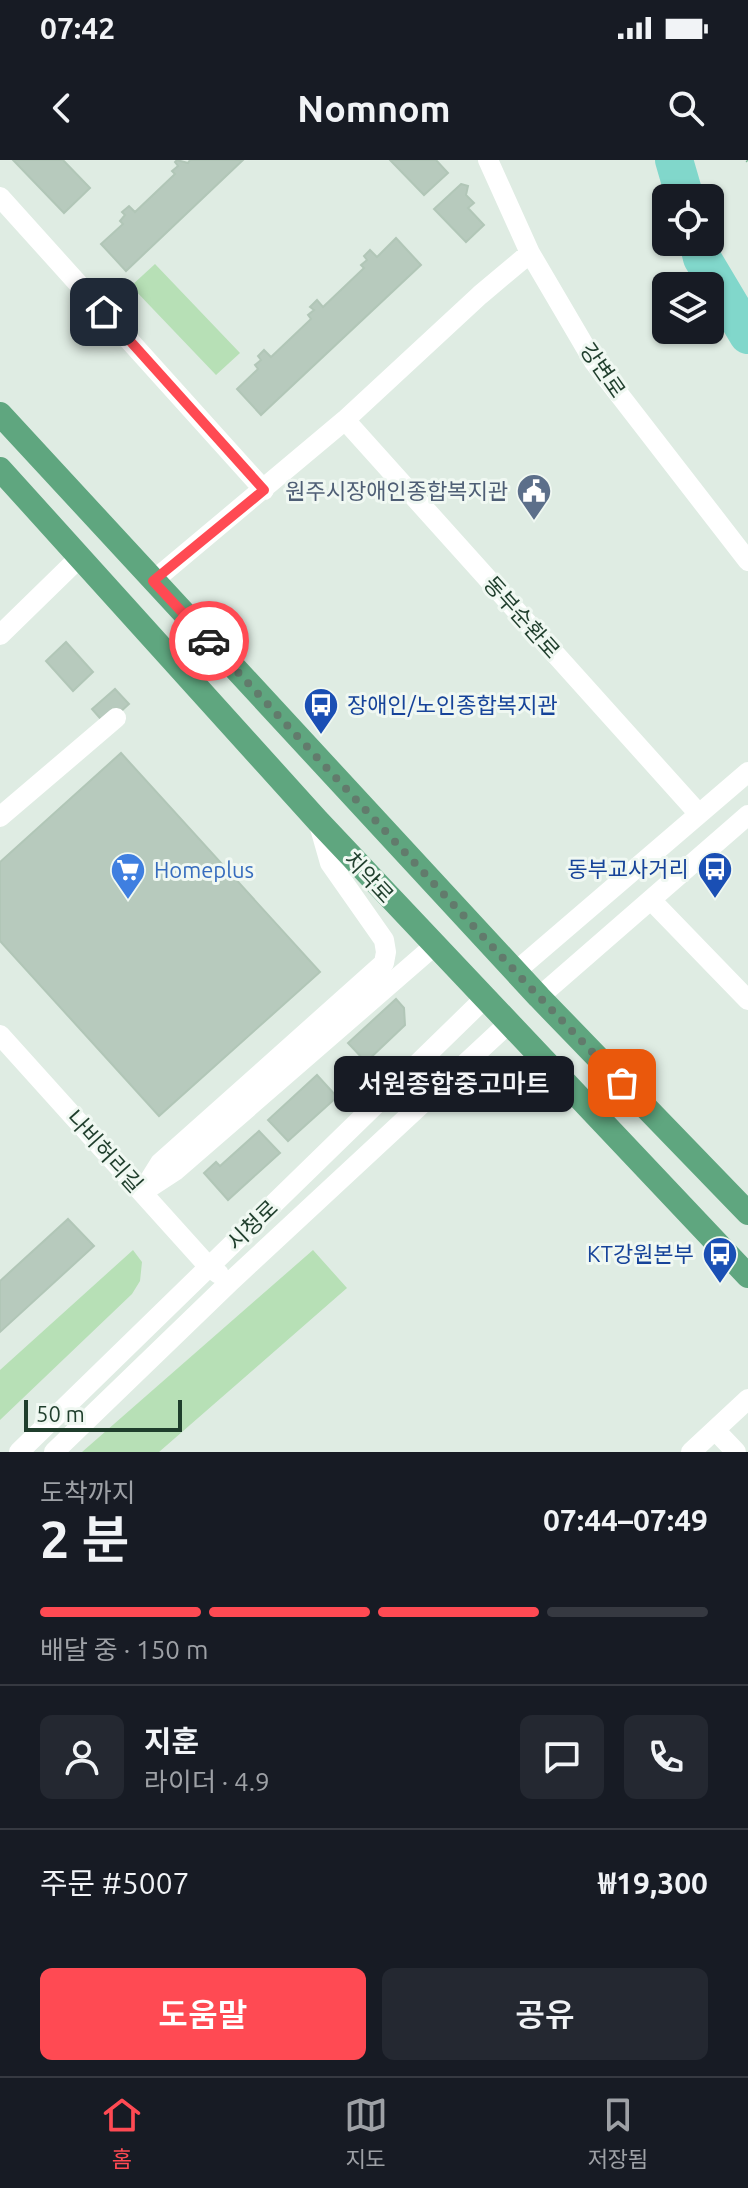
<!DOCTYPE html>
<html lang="ko">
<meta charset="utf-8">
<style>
:root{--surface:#171b24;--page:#242831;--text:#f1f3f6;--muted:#9ea1a6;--line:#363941;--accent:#ff4a53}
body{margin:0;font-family:Ubuntu,"Noto Sans KR",sans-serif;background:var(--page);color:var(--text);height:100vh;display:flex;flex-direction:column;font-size:30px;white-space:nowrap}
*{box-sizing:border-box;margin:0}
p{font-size:26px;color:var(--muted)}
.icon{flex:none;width:44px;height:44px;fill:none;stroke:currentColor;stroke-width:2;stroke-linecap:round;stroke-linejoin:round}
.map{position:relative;height:1292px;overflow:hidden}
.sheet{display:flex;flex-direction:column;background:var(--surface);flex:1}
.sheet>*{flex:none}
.fabs{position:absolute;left:652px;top:24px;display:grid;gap:16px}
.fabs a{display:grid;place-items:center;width:72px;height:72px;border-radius:12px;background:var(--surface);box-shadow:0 2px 6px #0004;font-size:40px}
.scale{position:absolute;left:24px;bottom:20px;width:158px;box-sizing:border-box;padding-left:8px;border:4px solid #1f3e2c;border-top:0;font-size:22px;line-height:28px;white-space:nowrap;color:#1f3e2c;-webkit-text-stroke:6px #f0f8f2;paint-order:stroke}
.pin{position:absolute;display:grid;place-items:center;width:68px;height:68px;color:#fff;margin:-34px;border-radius:16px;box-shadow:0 4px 12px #0006}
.courier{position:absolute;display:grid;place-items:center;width:80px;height:80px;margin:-40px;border:6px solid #ff4a53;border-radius:50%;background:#fff;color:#222;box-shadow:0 2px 10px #0007}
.bubble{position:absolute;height:56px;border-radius:12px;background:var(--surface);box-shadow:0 2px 6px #0004;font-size:26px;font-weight:600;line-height:56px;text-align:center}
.head em{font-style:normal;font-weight:600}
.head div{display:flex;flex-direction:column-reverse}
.head{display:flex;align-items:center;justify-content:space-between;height:136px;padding:0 40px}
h1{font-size:52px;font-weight:600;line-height:60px}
.bar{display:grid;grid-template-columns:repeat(4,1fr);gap:12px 8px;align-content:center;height:96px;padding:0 40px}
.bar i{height:10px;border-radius:6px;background:var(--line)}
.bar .on{background:var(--accent)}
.bar p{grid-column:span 4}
.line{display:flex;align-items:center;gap:20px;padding:0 40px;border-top:2px solid var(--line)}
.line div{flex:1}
.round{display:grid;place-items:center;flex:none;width:84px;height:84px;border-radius:12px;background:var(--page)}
.button{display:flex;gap:16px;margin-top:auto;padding:16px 40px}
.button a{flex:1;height:92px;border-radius:12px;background:var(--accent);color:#fff;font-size:32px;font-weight:600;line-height:92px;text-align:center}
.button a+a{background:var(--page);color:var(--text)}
.status{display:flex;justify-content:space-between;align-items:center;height:56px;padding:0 40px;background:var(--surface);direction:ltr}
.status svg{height:22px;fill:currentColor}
header{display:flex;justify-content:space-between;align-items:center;height:104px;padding:0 40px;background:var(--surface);font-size:36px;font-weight:600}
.dock{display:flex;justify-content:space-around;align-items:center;height:112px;border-top:2px solid var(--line);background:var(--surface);font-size:22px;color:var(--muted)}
.dock a{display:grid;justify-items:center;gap:4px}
.dock .on{color:var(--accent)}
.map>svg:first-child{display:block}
.green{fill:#b7e0b6}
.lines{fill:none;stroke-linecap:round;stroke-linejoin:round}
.river{stroke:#81d7cb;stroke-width:38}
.building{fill:#b7cabd;stroke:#b1c6b7;stroke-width:2}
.path{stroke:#7cb392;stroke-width:4;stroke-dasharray:4 6;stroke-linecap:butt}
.minor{stroke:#fff;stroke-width:20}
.major{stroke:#5fa67f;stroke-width:24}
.done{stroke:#627b6c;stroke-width:8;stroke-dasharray:0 14.4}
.route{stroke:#ff4a53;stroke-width:10}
.labels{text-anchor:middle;stroke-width:6;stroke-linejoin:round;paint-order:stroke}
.street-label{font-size:22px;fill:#1f3e2c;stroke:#f0f8f2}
.service-label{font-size:22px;fill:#4e5e75;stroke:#f0f8f2;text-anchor:end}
.transit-label{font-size:22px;fill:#164399;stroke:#f0f8f2;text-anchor:end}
.shop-label{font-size:22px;fill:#366cbe;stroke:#f0f8f2;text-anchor:start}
</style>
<div class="status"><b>07:42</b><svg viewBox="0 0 49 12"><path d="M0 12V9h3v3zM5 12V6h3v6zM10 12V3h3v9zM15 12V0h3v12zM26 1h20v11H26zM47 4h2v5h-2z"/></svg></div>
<header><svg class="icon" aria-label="back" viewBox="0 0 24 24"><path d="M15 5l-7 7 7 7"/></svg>Nomnom<svg class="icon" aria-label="search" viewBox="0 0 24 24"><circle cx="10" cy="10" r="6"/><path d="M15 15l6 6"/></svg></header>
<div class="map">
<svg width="748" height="1292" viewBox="0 0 748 1292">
<rect width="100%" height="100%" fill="#dfece3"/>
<path class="green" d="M155,104L240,193L216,215L131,126Z
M133,1090L142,1102L140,1121L132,1134L0,1260V1210Z
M313,1090L347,1128L159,1292H82Z"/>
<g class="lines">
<path class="river" d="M674,0L685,38
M698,82L702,98L748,175"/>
</g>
<path class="building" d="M13,0H63L90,28L64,53Z
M177,0L188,3L190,0H243L126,111L101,84L123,64L120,61L125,55L122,52L129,46L135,52L175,14L172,11L178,6L175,2Z
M390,0H436L448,13L424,35Z
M461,24L468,26L466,35L474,43L468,48L484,65L466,82L434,49Z
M396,78L421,105L261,255L237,229L258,209L255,205L261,200L258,196L264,190L271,197L311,159L308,155L314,150L310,147L317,140L323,147L364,108L361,105L367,100L364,96L370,90L377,97Z
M66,482L93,512L73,531L46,501Z
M115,529L129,544L106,565L92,549Z
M121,593L320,812L159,956L0,781V702Z
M396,839L404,848L405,865L366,902L348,883Z
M317,915L337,937L288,981L268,960Z
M259,971L280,993L228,1040L204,1013L216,1002L220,1006Z
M68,1059L94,1086L0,1172V1121Z"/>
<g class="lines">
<path class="path" d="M747,0L748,1"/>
<path class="minor" d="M488,0L530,93L594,202L748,401
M0,37L264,330
M345,260L699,654
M153,421L345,260L480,135L530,93
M0,475L80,397
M0,657L116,558
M651,740L748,840
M515,812L748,612
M539,837L748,655
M0,875L209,1107L219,1114
M149,1028L175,1011L434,786
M142,1032L160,1003L384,803L386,792L384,780L330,703L318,661
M715,1270L736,1292
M19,1292L486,837
M54,1292L230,1122L510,862
M691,1292L748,1239"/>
<path class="major" d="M0,254L539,837L748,1053
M0,309L318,661L748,1116"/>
</g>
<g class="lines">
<path class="done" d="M209,481L527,824L622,923"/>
<path class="route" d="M104,152L264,330L153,421L209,481"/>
</g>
<defs>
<g id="civic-pin" transform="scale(1.8)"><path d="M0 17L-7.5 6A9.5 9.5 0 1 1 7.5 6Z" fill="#5c6f8a" stroke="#f0f8f2"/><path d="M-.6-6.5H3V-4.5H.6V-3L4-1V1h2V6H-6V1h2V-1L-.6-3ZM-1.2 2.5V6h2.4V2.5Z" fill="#fff"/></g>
<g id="bus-pin" transform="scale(1.8)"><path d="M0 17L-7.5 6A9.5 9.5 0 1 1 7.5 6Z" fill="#1a4fb4" stroke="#f0f8f2"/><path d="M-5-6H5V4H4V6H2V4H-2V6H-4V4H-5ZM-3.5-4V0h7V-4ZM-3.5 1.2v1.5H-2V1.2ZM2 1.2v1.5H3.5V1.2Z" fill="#fff"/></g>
<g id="supermarket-pin" transform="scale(1.8)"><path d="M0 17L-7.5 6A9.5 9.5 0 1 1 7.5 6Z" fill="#3f7fe0" stroke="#f0f8f2"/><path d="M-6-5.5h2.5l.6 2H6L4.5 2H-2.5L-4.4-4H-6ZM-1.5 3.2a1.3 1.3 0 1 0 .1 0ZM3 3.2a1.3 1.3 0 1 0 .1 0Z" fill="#fff"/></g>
</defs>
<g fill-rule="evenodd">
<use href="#civic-pin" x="534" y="331"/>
<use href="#bus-pin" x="321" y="545"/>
<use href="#bus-pin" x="715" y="709"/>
<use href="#supermarket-pin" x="128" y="710"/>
<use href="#bus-pin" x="720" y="1094"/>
</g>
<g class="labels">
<g class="street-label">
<text transform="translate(603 210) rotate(55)" y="8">강변로</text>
<text transform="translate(522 457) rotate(48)" y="8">동부순환로</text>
<text transform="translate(369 717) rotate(47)" y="8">치악로</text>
<text transform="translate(105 991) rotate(48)" y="8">나비허리길</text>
<text transform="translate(252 1065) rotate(-44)" y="8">시청로</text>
</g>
<g class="service-label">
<text x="508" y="339">원주시장애인종합복지관</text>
</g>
<g class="transit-label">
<text x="347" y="553" text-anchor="start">장애인/노인종합복지관</text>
<text x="689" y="717">동부교사거리</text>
<text x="694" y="1102">KT강원본부</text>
</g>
<g class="shop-label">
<text x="154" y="718">Homeplus</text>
</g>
</g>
</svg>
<div class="fabs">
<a><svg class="icon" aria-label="locate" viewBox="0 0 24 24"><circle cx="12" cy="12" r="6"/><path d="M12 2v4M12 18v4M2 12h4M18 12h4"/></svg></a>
<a><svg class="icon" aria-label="layers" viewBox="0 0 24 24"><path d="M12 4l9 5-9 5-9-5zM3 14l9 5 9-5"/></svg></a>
</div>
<div class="scale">50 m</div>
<div class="pin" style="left:622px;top:923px;background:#ea580c"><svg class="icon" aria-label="bag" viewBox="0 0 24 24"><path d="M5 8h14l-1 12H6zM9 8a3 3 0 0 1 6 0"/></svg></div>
<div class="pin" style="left:104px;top:152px;background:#1f2937"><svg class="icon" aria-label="home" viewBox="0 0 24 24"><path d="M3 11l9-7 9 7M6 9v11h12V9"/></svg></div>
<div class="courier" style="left:209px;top:481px"><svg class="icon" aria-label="car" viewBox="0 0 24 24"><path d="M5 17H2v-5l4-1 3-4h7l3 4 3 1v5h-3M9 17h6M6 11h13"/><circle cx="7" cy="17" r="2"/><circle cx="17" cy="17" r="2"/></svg></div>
<div class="bubble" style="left:334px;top:896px;width:240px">서원종합중고마트</div>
</div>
<section class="sheet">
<div class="head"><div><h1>2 분</h1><p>도착까지</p></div><em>07:44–07:49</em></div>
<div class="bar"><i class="on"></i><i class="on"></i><i class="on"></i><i></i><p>배달 중 · 150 m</p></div>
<div class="line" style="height:144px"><a class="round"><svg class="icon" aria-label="person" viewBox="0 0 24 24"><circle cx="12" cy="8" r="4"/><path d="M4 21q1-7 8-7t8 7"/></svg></a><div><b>지훈</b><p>라이더 · 4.9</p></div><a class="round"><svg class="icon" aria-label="chat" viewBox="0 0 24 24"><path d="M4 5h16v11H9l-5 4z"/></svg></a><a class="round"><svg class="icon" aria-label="phone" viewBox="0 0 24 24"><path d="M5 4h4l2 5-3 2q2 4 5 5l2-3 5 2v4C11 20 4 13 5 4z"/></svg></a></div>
<div class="line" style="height:104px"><div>주문 #5007</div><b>₩19,300</b></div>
<div class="button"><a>도움말</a><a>공유</a></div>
</section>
<nav class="dock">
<a class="on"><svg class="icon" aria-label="home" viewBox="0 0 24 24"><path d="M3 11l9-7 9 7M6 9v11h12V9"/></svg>홈</a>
<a><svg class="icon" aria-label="map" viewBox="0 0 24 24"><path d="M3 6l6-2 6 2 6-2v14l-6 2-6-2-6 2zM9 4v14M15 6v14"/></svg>지도</a>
<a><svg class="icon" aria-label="saved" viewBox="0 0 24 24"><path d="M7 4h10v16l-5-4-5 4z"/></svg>저장됨</a>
</nav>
